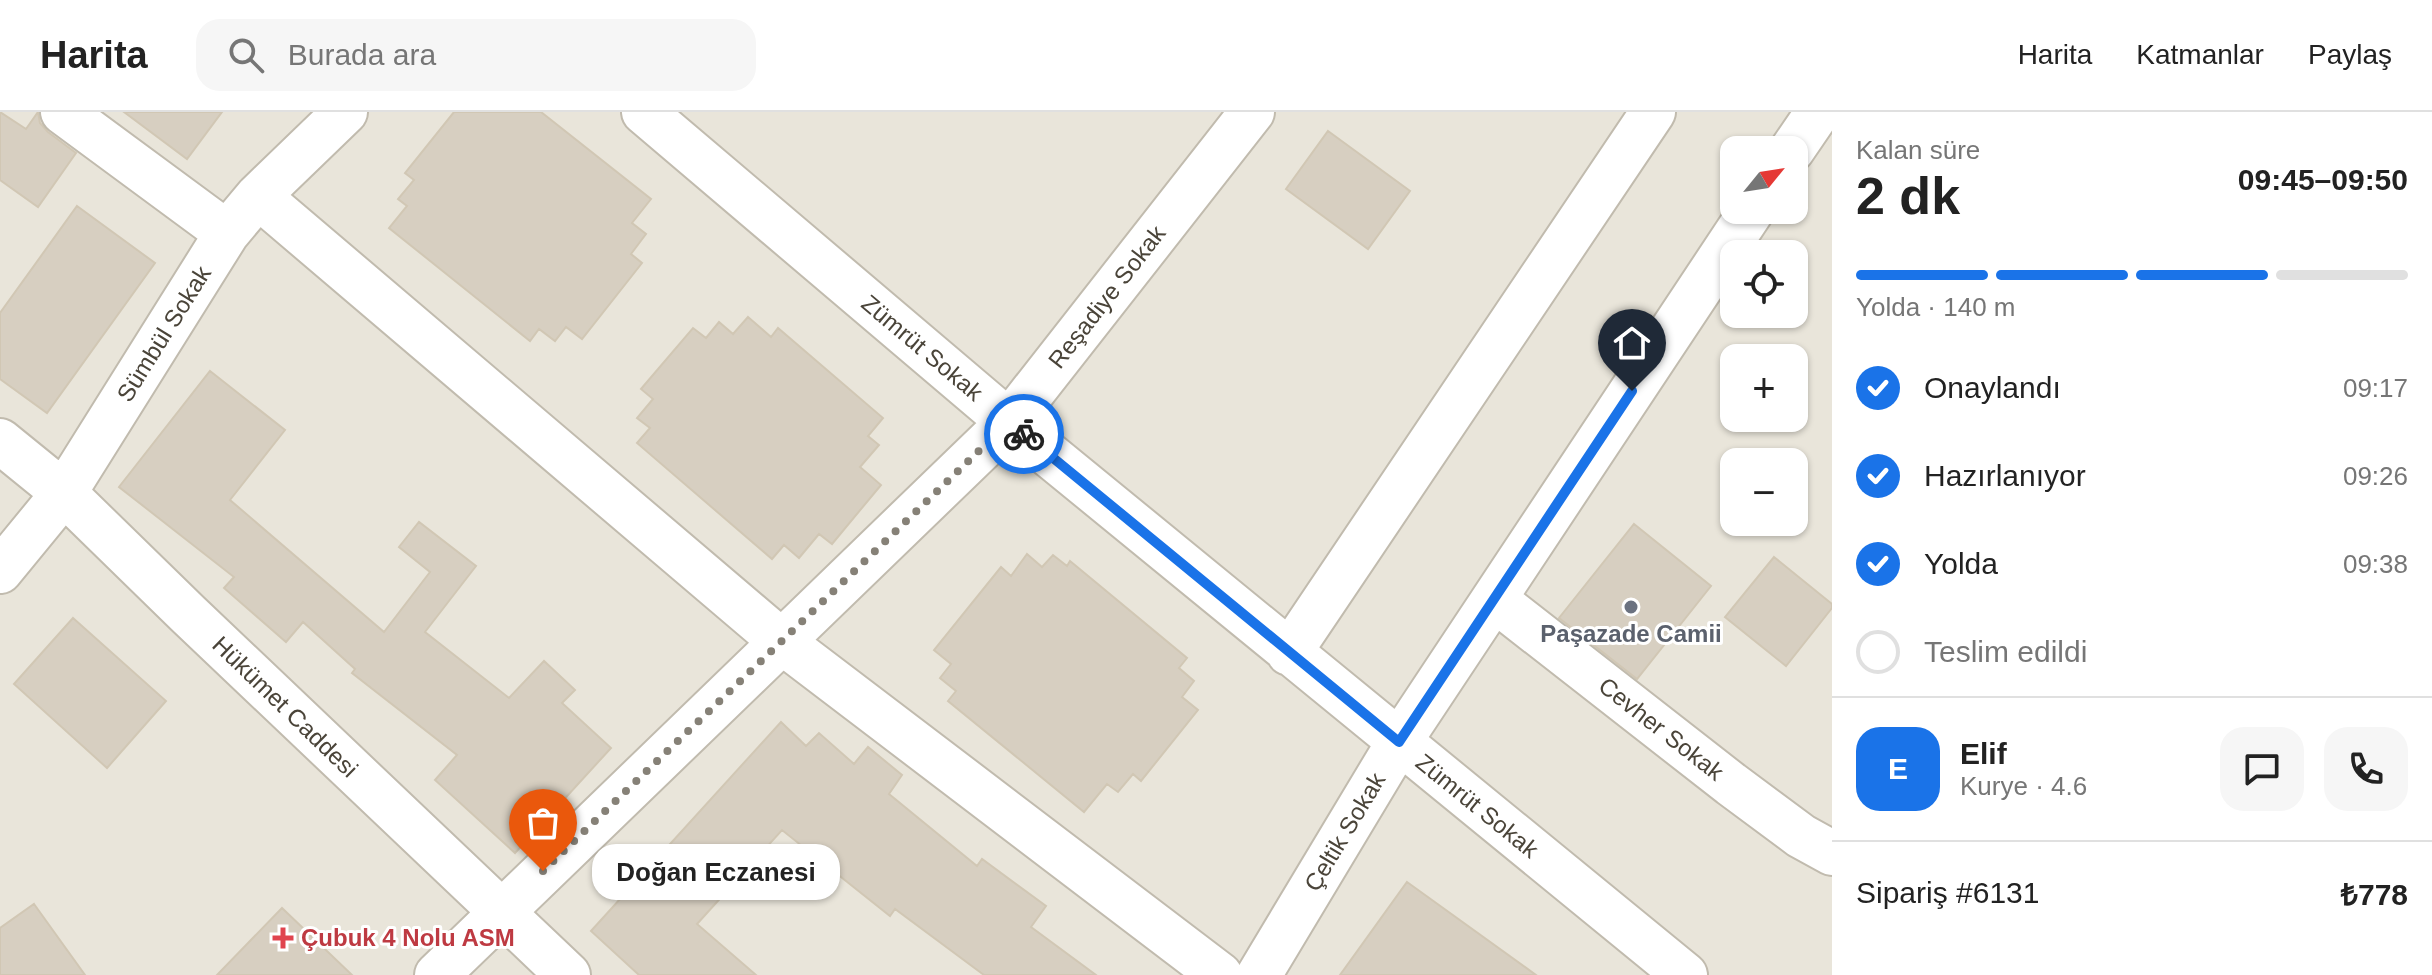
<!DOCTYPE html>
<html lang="tr">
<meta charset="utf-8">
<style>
:root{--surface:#fff;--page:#f6f6f6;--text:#222;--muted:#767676;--line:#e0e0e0;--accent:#1a73e8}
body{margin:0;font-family:Helvetica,sans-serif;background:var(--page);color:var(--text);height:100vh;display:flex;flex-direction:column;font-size:30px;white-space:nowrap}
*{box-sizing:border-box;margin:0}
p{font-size:26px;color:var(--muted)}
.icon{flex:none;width:44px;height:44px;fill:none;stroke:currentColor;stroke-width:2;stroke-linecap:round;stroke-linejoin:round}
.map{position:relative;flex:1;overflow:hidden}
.side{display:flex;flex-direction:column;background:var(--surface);width:600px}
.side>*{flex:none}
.needle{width:52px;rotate:60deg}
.buttons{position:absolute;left:1720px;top:24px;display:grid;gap:16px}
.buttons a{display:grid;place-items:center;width:88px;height:88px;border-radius:16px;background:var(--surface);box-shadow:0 2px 6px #0004;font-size:40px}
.pin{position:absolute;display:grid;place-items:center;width:68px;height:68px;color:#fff;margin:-82px -34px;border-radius:50% 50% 50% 0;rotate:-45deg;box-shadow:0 0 8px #0007}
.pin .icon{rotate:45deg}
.courier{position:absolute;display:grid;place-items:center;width:80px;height:80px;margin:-40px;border:6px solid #1a73e8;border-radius:50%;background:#fff;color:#222;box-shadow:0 2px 10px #0007}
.bubble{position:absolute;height:56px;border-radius:24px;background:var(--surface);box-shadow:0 2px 6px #0004;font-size:26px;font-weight:700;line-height:56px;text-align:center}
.headline em{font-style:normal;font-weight:700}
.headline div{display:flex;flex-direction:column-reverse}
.headline{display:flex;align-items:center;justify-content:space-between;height:136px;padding:0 24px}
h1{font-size:52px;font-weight:700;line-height:60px}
.bar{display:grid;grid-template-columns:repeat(4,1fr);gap:12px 8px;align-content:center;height:96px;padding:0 24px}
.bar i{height:10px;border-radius:6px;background:var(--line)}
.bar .selected{background:var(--accent)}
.bar p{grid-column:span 4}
.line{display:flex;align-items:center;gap:20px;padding:0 24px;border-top:2px solid var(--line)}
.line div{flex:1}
.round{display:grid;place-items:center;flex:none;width:84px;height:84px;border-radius:24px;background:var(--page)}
ol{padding:0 24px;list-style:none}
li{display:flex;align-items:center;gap:24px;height:88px}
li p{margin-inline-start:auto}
li .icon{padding:8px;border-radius:50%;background:var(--accent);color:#fff;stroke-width:4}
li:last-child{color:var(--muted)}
li i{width:44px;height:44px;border:4px solid var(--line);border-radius:50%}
header{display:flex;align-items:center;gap:48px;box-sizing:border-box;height:112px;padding:0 40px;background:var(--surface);border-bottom:2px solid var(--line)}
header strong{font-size:38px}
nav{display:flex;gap:44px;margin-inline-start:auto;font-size:28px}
.search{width:560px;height:72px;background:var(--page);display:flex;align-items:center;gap:20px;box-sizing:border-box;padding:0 28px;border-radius:24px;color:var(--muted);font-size:30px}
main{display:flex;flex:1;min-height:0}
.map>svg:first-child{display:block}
.residential{fill:#e9e5da;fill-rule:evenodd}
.building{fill:#d7cfc1;stroke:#d1c7b4;stroke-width:2}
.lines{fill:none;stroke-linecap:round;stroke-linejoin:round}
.minor-casing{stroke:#c1bbae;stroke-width:48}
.minor{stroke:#fff;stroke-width:44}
.done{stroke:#868177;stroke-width:8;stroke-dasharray:0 14.4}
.route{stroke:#1a73e8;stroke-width:10}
.worship-dot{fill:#6b7280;stroke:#fff;stroke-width:3}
.health-dot{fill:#e0444e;stroke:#fff;stroke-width:3}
.labels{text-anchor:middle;stroke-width:6;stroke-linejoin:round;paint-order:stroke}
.street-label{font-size:24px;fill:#4a4439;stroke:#fff}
.worship-label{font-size:24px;font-weight:bold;fill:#5b616d;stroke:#fff}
.health-label{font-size:24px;font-weight:bold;fill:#be3a42;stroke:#fff;text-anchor:start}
</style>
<header>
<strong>Harita</strong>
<div class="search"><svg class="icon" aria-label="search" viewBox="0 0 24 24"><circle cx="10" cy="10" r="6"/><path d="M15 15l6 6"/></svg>Burada ara</div>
<nav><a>Harita</a><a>Katmanlar</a><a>Paylaş</a></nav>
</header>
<main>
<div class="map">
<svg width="1832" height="863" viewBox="0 0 1832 863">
<rect width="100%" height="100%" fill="#f5f3eb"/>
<path class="residential" d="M0,0H1832V863H0ZM1734,38H1794V98H1734ZM1734,142H1794V202H1734ZM1734,246H1794V306H1734ZM1734,350H1794V410H1734Z"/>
<path class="building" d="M0,0L26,17L38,0L40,11L48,20L76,41L38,95L0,68Z
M124,0H222L187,47Z
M454,0H541L651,87L632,111L646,122L631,142L642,151L582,227L566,215L555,229L539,217L530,229L389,116L407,94L398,87L414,68L405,61Z
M1328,19L1410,79L1368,137L1286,77Z
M77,94L155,151L47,301L0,267V201Z
M748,205L771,225L778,216L883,306L868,324L879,333L860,355L881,373L832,432L819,422L799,446L784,433L772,447L637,331L650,316L637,306L653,287L641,277L693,216L706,226L719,210L733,222Z
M210,259L285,318L230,388L384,520L430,460L399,435L419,410L476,454L425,520L509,586L544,549L575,578L562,591L611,636L515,741L435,668L457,643L352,561L355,557L303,510L286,530L224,476L234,465L119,375Z
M1634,412L1711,474L1637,567L1559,506Z
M1027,442L1042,455L1053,443L1067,454L1070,449L1187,546L1179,556L1194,569L1182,585L1198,598L1141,669L1133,662L1118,680L1107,672L1084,700L948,589L956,579L940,566L951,552L934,538L1001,455L1011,464Z
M1774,445L1832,492V496L1786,554L1725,505Z
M73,506L166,589L107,656L14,572Z
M781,610L806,634L819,621L854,652L868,635L902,663L889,682L977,754L982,747L1046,794L1031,815L1096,863H984L895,797L890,804L782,718L697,812L756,863H639L591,819Z
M1407,770L1536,863H1340Z
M34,792L85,863H0V816Z
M282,796L352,863H217Z"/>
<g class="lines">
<g class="minor-casing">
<path id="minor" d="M63,0L227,121
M644,0L1009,310L1685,863
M1792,38L1818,0
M258,84L781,529L1220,863
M0,329L64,381L188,502L568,863
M0,459L64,381L227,121L258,84L345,0
M1494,487L1731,672L1801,724L1832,741
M1289,541L1653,0
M437,863L1009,310L1252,0
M1259,863L1399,630L1752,98"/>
</g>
<use href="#minor" class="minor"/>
</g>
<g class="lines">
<path class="done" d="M543,759L1009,310L1024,322"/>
<path class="route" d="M1024,322L1399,630L1632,279"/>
</g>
<circle class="worship-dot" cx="1631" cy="495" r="8"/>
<path class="health-dot" d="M279 814h8v8h8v8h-8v8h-8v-8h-8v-8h8z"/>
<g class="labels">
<g class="street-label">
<text transform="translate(1107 185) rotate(-52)" y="8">Reşadiye Sokak</text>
<text transform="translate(164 222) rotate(-58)" y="8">Sümbül Sokak</text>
<text transform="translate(922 236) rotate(40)" y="8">Zümrüt Sokak</text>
<text transform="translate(285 595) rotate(44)" y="8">Hükümet Caddesi</text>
<text transform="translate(1661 617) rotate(38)" y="8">Cevher Sokak</text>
<text transform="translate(1477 694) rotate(39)" y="8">Zümrüt Sokak</text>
<text transform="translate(1345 720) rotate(-59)" y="8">Çeltik Sokak</text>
</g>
<g class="worship-label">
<text x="1631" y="530">Paşazade Camii</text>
</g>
<g class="health-label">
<text x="301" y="834">Çubuk 4 Nolu ASM</text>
</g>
</g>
</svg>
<div class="buttons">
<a><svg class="needle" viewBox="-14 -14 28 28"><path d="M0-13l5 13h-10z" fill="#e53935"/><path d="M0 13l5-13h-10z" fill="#767676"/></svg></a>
<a><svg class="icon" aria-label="locate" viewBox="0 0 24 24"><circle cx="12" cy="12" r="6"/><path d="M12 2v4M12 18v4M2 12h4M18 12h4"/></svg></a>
<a>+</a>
<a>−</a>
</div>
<div class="pin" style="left:543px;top:759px;background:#ea580c"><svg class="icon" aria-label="bag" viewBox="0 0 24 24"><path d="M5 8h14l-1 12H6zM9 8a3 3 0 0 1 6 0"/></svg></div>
<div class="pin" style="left:1632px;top:279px;background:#1f2937"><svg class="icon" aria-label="home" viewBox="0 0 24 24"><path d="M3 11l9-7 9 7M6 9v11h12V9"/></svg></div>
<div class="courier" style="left:1024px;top:322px"><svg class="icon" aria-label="bike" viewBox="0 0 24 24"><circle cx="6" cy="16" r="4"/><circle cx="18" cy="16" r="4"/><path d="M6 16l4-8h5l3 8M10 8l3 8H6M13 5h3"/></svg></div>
<div class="bubble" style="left:592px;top:732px;width:248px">Doğan Eczanesi</div>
</div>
<section class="side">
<div class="headline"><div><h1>2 dk</h1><p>Kalan süre</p></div><em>09:45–09:50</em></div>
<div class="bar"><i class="selected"></i><i class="selected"></i><i class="selected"></i><i></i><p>Yolda · 140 m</p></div>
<ol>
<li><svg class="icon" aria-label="check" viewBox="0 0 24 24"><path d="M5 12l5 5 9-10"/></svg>Onaylandı<p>09:17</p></li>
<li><svg class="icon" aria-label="check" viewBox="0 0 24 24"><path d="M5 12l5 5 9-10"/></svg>Hazırlanıyor<p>09:26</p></li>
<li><svg class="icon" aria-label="check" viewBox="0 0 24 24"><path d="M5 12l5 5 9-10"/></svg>Yolda<p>09:38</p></li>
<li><i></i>Teslim edildi</li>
</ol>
<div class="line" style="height:144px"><b class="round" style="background:var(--accent);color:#fff">E</b><div><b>Elif</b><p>Kurye · 4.6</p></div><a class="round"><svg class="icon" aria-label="chat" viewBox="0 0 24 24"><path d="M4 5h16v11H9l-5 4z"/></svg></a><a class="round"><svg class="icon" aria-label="phone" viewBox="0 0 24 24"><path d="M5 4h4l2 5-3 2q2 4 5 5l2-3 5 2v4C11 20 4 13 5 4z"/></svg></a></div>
<div class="line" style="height:104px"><div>Sipariş #6131</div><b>₺778</b></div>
</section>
</main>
